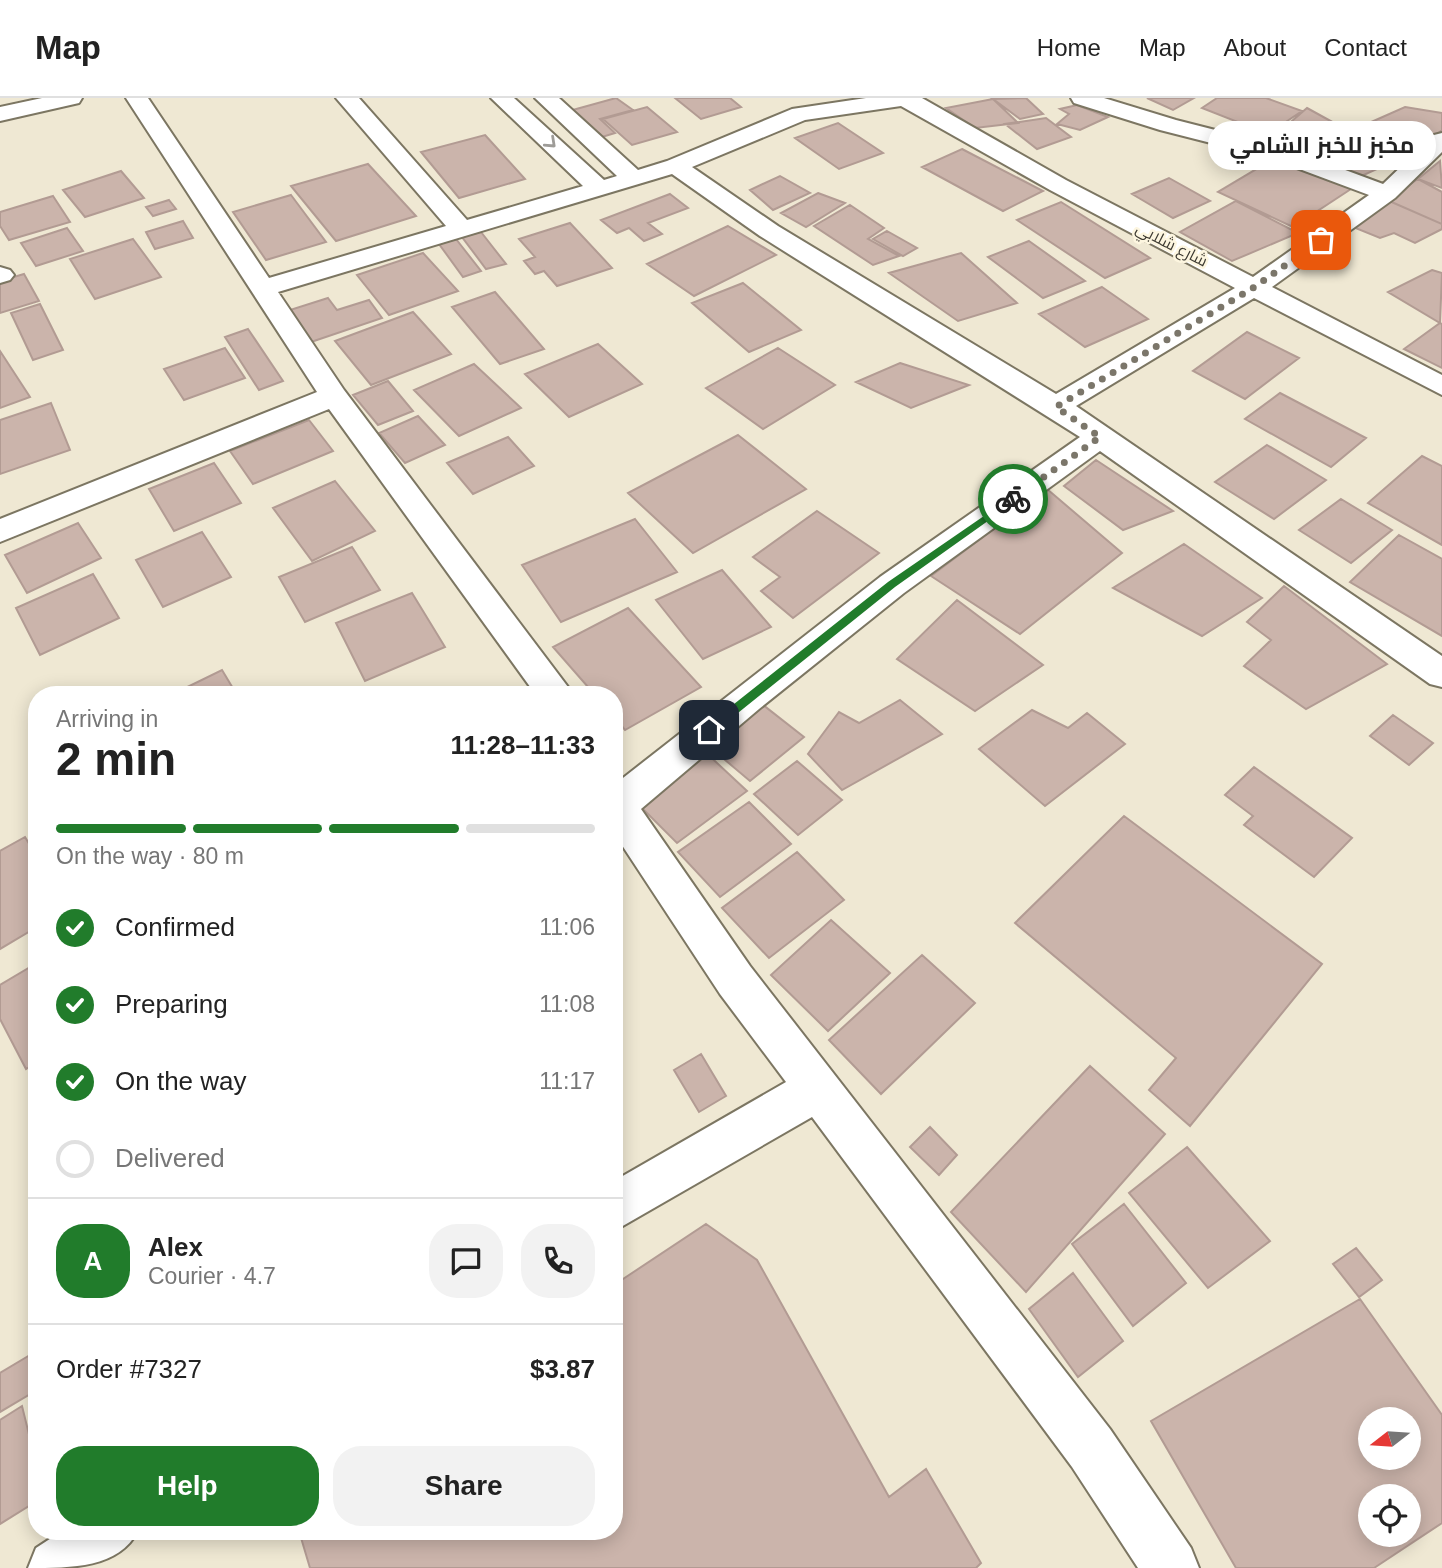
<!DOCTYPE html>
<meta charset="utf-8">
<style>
:root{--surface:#fff;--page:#f2f2f2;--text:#222;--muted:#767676;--line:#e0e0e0;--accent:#217c2b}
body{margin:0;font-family:Helvetica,Cairo,sans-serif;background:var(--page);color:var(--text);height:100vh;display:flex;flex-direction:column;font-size:26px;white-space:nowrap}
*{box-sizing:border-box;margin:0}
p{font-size:23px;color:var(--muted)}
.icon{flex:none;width:38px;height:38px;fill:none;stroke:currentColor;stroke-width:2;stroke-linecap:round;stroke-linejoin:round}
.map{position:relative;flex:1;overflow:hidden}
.side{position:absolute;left:28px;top:588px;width:595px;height:854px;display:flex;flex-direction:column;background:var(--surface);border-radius:28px;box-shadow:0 4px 18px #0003}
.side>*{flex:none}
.needle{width:46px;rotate:253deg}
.controls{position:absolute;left:1358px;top:1309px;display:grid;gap:14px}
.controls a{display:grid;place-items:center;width:63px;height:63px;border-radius:50%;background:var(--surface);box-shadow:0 4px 18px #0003;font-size:35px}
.pin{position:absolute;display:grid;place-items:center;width:60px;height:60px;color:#fff;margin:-30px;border-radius:14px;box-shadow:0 4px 10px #0006}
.courier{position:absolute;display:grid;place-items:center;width:70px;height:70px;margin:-35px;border:5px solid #217c2b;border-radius:50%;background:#fff;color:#222;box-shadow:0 2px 9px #0007}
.bubble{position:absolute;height:49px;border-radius:24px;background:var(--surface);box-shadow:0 4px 18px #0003;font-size:23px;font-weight:700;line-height:49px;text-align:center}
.head em{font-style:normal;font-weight:700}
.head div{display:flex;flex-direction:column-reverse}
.head{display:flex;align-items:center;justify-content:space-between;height:119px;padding:0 28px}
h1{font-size:46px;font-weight:700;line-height:52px}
.bar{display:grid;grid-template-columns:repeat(4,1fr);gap:10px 7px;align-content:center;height:84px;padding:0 28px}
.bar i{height:9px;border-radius:5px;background:var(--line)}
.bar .on{background:var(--accent)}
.bar p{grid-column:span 4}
.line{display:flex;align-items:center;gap:18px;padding:0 28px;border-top:2px solid var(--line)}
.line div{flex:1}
.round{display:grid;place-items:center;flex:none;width:74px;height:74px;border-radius:28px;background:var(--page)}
ol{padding:0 28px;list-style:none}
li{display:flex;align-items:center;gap:21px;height:77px}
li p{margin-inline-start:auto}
li .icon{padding:7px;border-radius:50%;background:var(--accent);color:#fff;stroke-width:4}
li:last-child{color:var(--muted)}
li i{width:38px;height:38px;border:4px solid var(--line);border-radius:50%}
.cta{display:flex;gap:14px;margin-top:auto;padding:14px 28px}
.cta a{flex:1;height:80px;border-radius:28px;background:var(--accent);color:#fff;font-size:28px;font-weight:700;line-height:80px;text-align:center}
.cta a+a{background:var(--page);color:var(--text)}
header{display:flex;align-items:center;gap:42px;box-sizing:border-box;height:98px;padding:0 35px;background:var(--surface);border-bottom:2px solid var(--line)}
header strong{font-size:33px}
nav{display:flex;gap:38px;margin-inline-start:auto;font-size:24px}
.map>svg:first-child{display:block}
.building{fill:#cbb4ab;stroke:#b29b93;stroke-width:2;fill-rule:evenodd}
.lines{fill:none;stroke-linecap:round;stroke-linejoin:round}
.minor-casing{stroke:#7c7662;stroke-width:4}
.minor{fill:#fff;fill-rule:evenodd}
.oneway{stroke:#9e9c98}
.route{fill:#217c2b}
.done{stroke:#7b766a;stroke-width:7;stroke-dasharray:0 12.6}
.labels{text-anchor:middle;stroke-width:5;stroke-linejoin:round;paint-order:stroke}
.far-street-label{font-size:16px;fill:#3c3931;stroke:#fdf6e0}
</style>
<header>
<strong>Map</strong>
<nav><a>Home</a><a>Map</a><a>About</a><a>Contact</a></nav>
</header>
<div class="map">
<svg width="1442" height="1470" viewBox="0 0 1442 1470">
<rect width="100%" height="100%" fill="#efe8d3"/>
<path class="building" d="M616,0L633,12L600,21L615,35L599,40L569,13Z
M675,0H730L741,9L701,21Z
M1026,0L1043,16L1020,21L993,1Z
M1147,0H1194L1173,12Z
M1217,0H1266L1302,13L1268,36L1202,10Z
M993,1L1018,25L975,30L946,10Z
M1077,7L1108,19L1080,32L1057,26L1069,16L1060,11Z
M647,9L677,34L632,47L603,21Z
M1405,9L1442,15V32L1410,59L1381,43L1396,35L1369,25Z
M1307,10L1358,38L1315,63L1263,48Z
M1046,20L1071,39L1037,51L1005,26Z
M838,25L883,55L839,71L795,40Z
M485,37L525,81L459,100L421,54Z
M1354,49L1397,62L1355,81L1324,66Z
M962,51L1043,93L1003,113L922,69Z
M1280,57L1354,89L1293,129L1218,94Z
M1440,63L1442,90L1418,81Z
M368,66L416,118L336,143L291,88Z
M121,73L144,100L85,119L63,92Z
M780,78L810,95L773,112L750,92Z
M1169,80L1210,103L1173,120L1132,96Z
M1418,81L1442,94V126L1387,102Z
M818,95L845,105L806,129L781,115Z
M670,96L688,110L648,125L662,136L644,143L629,130L617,135L601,122Z
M291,97L326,144L266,162L233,114Z
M53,98L70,124L9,142L0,128V114Z
M169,102L176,111L153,118L146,109Z
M1387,102L1442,126V131L1415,145L1394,135L1380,140L1353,129Z
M1236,103L1298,135L1232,163L1180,134Z
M1061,104L1150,160L1105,180L1017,122Z
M850,107L884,130L868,141L899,158L873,167L814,128Z
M183,123L193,140L155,151L146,134Z
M570,125L612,170L557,188L544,173L535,176L524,163L535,159L519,141Z
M728,128L776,157L694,198L647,166Z
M67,130L83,153L36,168L21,145Z
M887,133L917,150L903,158L873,141Z
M481,134L506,166L486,171L462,139Z
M133,141L161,179L95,201L70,161Z
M456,141L481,173L463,179L439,146Z
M1029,143L1085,183L1043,200L988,159Z
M423,155L458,193L389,217L357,177Z
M961,155L1017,205L958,223L889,175Z
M1432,172L1442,175L1440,225L1388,194Z
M24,176L39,203L0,215V183Z
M743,185L801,232L749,254L692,205Z
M1102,189L1148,221L1085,249L1039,216Z
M495,194L544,251L500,266L452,209Z
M328,200L337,212L369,202L382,220L311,244L290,212Z
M40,206L63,252L33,262L11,215Z
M413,214L451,256L371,287L335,243Z
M1440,225L1442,226V270L1404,251Z
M248,231L283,283L259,292L225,239Z
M1247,234L1299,260L1245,301L1193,273Z
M598,246L642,286L569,319L525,276Z
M225,250L245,280L184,302L164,271Z
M778,250L835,287L763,331L706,290Z
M0,253L30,299L0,310Z
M900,265L969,287L911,310L856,284Z
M474,266L521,310L459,338L414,292Z
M388,283L413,313L378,327L353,297Z
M1280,295L1366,340L1331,369L1245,321Z
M51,305L70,352L0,376V322Z
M418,318L445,347L405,365L379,335Z
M309,322L333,353L253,386L230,353Z
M738,337L806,391L693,455L628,395Z
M508,339L534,368L473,396L447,365Z
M1267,347L1326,382L1274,421L1215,384Z
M1422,358L1442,368V447L1368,405Z
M1096,362L1173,413L1123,432L1064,388Z
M214,365L241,405L174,433L149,391Z
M335,383L375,433L312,463L273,410Z
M1047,391L1122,455L1020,536L931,478Z
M1341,401L1392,432L1351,465L1299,432Z
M817,413L879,455L793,520L761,493L780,479L753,459Z
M635,421L677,474L561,524L522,467Z
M78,425L101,460L27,495L5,457Z
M202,434L231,479L163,509L136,462Z
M1399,437L1442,461V538L1350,484Z
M1184,446L1262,500L1202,538L1113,490Z
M352,449L380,492L305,524L279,479Z
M722,472L771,529L703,561L656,502Z
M93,476L119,520L40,557L16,510Z
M1284,488L1387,566L1306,611L1244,568L1271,542L1247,524Z
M412,495L445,549L365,583L336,525Z
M957,502L1043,567L975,613L897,561Z
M628,510L701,589L625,632L614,619V597H595L553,549Z
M222,572L237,597H171Z
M900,602L942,636L842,692L808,656L839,614L859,625Z
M758,603L804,639L750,683L705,645Z
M1032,612L1068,630L1087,615L1125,646L1045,708L979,651Z
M1393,617L1433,645L1409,667L1370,638Z
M702,651L747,693L677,745L633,701Z
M797,663L842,702L798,737L754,696Z
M1254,669L1352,740L1314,779L1244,727L1253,718L1225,697Z
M749,704L791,746L720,799L678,754Z
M1124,718L1322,866L1190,1028L1149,992L1176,960L1015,825Z
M25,739L37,759V829L0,851V753Z
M797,754L844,802L769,860L722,810Z
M831,822L890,875L828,933L771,877Z
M922,857L975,905L881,996L829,942Z
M37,865V964L26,971L0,921V887Z
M701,956L726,998L699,1014L674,972Z
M1090,968L1165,1036L1026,1194L951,1114Z
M930,1029L957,1057L939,1077L910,1049Z
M1187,1049L1270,1143L1208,1190L1129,1095Z
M1124,1106L1186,1185L1133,1228L1072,1146Z
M706,1126L757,1162L889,1399L926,1371L981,1465L976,1470H310L299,1433H614V1187Z
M1356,1150L1382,1182L1359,1199L1333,1166Z
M1073,1175L1123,1243L1078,1279L1029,1211Z
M1360,1201L1442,1317V1425L1374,1470H1236L1151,1323ZM1370,1321H1409V1360H1370ZM1370,1398H1409V1437H1370Z
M30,1257L37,1292L0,1314V1275Z
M22,1308L37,1369V1403L0,1426V1322Z"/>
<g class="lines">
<g class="minor-casing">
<path id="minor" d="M42,0H82L79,5L0,23V9Z
M126,0H148L269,180L446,128L336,0H359L467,122L583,88L491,0H514L604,82L617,78L535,0H559L638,72L667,63L792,11L866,0H922L1066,82L1253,179L1369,97L1270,60L1160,32L1074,5L1071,0H1104L1176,22L1286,50L1383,86L1434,37L1442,35V54L1395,100L1272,189L1442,277V297L1254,200L1076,308L1442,558V589L1430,586L1100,353L904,495L759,611L641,711L750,868L1110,1331L1191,1450L1199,1470H1138L1072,1369L812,1019L614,1133V1083L786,984L720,896L614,735V687L880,479L1080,339L760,138L672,76L278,194L344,292L574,597H536L329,311L0,444V421L317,294ZM901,8L1050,92L1235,190L1056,296L778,128L692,69L805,22Z
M0,169L10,172L14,177L10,182L0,185Z
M62,1433H138C118,1470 73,1470 28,1470L36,1450Z"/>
</g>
<use href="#minor" class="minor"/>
</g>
<defs><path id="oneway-chevron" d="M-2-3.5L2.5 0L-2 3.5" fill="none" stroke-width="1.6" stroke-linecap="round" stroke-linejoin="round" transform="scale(1.75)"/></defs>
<use class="oneway" href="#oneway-chevron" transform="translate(551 45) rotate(43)"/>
<path class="route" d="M1013,398L1016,403L895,489L713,635H705V629L888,484Z"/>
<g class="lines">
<path class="done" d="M1013,401L1100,339L1056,309L1256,188L1321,142"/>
</g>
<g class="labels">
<g class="far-street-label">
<text transform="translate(1172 146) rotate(27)" y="6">شارع شلابي</text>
</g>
</g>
</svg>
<div class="controls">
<a><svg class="needle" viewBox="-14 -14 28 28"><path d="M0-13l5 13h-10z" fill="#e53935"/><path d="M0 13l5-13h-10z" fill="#767676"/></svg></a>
<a><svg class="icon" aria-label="locate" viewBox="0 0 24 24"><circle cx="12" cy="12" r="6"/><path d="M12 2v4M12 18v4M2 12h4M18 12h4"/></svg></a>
</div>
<div class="pin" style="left:1321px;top:142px;background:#ea580c"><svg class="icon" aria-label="bag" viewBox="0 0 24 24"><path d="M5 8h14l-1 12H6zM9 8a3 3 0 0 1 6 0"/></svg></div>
<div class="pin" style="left:709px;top:632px;background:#1f2937"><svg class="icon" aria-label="home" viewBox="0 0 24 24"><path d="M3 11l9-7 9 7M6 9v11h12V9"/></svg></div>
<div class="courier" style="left:1013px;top:401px"><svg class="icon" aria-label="bike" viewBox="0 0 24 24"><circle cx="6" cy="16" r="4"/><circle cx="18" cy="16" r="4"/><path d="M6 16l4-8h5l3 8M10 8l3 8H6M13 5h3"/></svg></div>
<div class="bubble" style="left:1208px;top:23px;width:228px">مخبز للخبز الشامي</div>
<section class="side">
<div class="head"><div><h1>2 min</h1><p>Arriving in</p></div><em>11:28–11:33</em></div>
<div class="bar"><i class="on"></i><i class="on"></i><i class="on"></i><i></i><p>On the way · 80 m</p></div>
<ol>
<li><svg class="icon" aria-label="check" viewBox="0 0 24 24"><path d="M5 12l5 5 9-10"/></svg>Confirmed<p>11:06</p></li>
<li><svg class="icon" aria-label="check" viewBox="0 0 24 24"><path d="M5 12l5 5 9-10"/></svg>Preparing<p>11:08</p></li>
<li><svg class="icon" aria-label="check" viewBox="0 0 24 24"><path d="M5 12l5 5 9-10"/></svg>On the way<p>11:17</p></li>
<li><i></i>Delivered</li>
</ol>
<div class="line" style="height:126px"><b class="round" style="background:var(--accent);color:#fff">A</b><div><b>Alex</b><p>Courier · 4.7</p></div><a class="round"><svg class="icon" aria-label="chat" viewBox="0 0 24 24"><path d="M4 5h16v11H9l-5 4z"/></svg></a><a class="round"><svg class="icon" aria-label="phone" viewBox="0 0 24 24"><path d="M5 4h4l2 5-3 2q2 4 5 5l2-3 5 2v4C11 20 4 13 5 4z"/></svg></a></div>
<div class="line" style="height:91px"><div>Order #7327</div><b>$3.87</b></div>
<div class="cta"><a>Help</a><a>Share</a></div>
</section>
</div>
